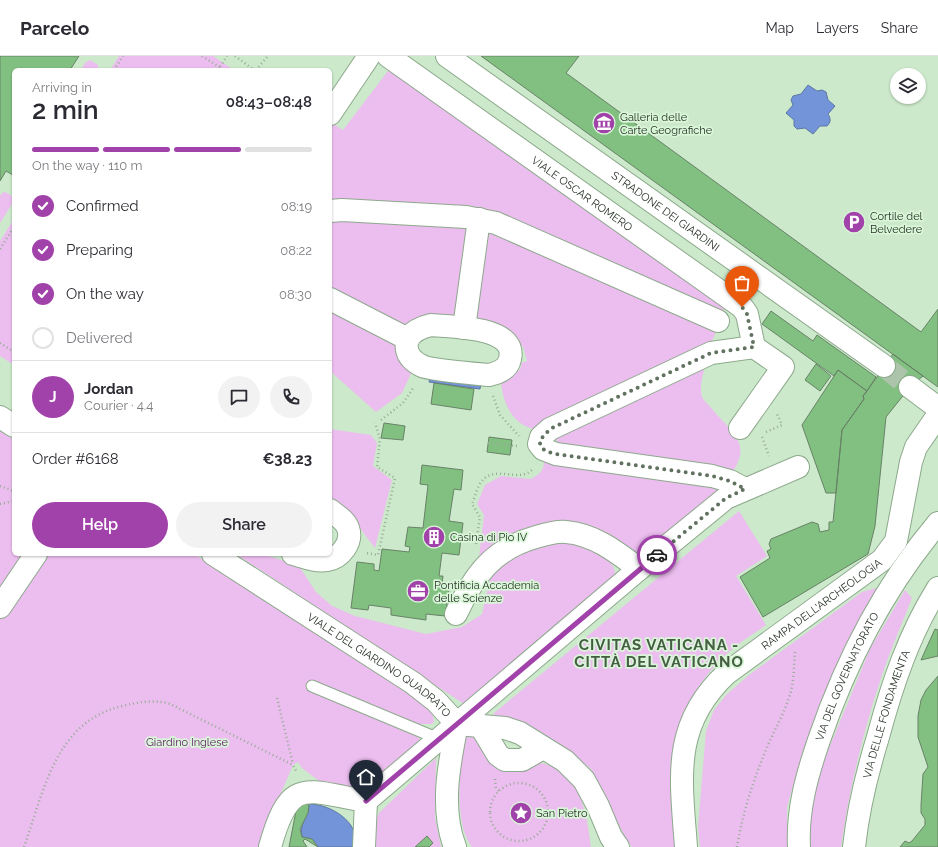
<!DOCTYPE html>
<meta charset="utf-8">
<style>
:root{--surface:#fff;--page:#f2f2f3;--text:#2b2b33;--muted:#7c7c81;--line:#e1e1e2;--accent:#a142aa}
body{margin:0;font-family:Raleway,sans-serif;background:var(--page);color:var(--text);height:100vh;display:flex;flex-direction:column;font-size:15px;white-space:nowrap}
*{box-sizing:border-box;margin:0}
p{font-size:13px;color:var(--muted)}
.icon{flex:none;width:22px;height:22px;fill:none;stroke:currentColor;stroke-width:2;stroke-linecap:round;stroke-linejoin:round}
.map{position:relative;flex:1;overflow:hidden}
.drawer{position:absolute;left:12px;top:12px;width:320px;height:488px;display:flex;flex-direction:column;background:var(--surface);border-radius:6px;box-shadow:0 1px 3px #0004}
.drawer>*{flex:none}
.fabs{position:absolute;left:890px;top:12px;display:grid;gap:8px}
.fabs a{display:grid;place-items:center;width:36px;height:36px;border-radius:50%;background:var(--surface);box-shadow:0 1px 3px #0004;font-size:20px}
.pin{position:absolute;display:grid;place-items:center;width:34px;height:34px;color:#fff;margin:-41px -17px;border-radius:50% 50% 50% 0;rotate:-45deg;box-shadow:0 0 4px #0007}
.pin .icon{rotate:45deg}
.courier{position:absolute;display:grid;place-items:center;width:40px;height:40px;margin:-20px;border:3px solid #a142aa;border-radius:50%;background:#fff;color:#222;box-shadow:0 1px 5px #0007}
.overview em{font-style:normal;font-weight:600}
.overview div{display:flex;flex-direction:column-reverse}
.overview{display:flex;align-items:center;justify-content:space-between;height:68px;padding:0 20px}
h1{font-size:26px;font-weight:600;line-height:30px}
.bar{display:grid;grid-template-columns:repeat(4,1fr);gap:6px 4px;align-content:center;height:48px;padding:0 20px}
.bar i{height:5px;border-radius:3px;background:var(--line)}
.bar .active{background:var(--accent)}
.bar p{grid-column:span 4}
.line{display:flex;align-items:center;gap:10px;padding:0 20px;border-top:1px solid var(--line)}
.line div{flex:1}
.round{display:grid;place-items:center;flex:none;width:42px;height:42px;border-radius:21px;background:var(--page)}
ol{padding:0 20px;list-style:none}
li{display:flex;align-items:center;gap:12px;height:44px}
li p{margin-inline-start:auto}
li .icon{padding:4px;border-radius:50%;background:var(--accent);color:#fff;stroke-width:4}
li:last-child{color:var(--muted)}
li i{width:22px;height:22px;border:2px solid var(--line);border-radius:50%}
.primary-button{display:flex;gap:8px;margin-top:auto;padding:8px 20px}
.primary-button a{flex:1;height:46px;border-radius:24px;background:var(--accent);color:#fff;font-size:16px;font-weight:600;line-height:46px;text-align:center}
.primary-button a+a{background:var(--page);color:var(--text)}
header{display:flex;align-items:center;gap:24px;box-sizing:border-box;height:56px;padding:0 20px;background:var(--surface);border-bottom:1px solid var(--line)}
header strong{font-size:19px}
nav{display:flex;gap:22px;margin-inline-start:auto;font-size:14px}
.map>svg:first-child{display:block}
.green{fill:#ecbdef}
.water{fill:#7394d9;stroke:#5c77a4}
.building{fill:#82c081;stroke:#688267}
.lines{fill:none;stroke-linecap:round;stroke-linejoin:round}
.street-tunnel{stroke:#abc4aa;stroke-width:22;stroke-dasharray:22 11;stroke-linecap:butt}
.lane-casing{stroke:#8da98c;stroke-width:13}
.street-casing{stroke:#8da98c;stroke-width:24}
.path{stroke:#96ad95;stroke-width:2.5;stroke-dasharray:1 3;stroke-linecap:butt}
.lane{stroke:#fff;stroke-width:11}
.street{stroke:#fff;stroke-width:22}
.done{stroke:#617260;stroke-width:4;stroke-dasharray:0 7.2}
.route{stroke:#a142aa;stroke-width:5}
.labels{text-anchor:middle;stroke-width:3.5;stroke-linejoin:round;paint-order:stroke}
.poi-label{font-size:11px;fill:#273227;stroke:#d9f7d8;text-anchor:start}
.street-label{font-size:11px;fill:#273227;stroke:#d9f7d8}
.park-label{font-size:11px;fill:#5e1765;stroke:#d9f7d8}
.district-label{font-size:15px;font-weight:bold;letter-spacing:1px;fill:#445d43;stroke:#d9f7d8}
</style>
<header>
<strong>Parcelo</strong>
<nav><a>Map</a><a>Layers</a><a>Share</a></nav>
</header>
<div class="map">
<svg width="938" height="791" viewBox="0 0 938 791">
<rect width="100%" height="100%" fill="#cce9cb"/>
<path class="green" d="M119,0H213L234,14H110Z
M90,4L98,9V14H81L85,7Z
M391,11L727,247L723,256L575,190L330,147V72L333,68L343,74Z
M3,136C8,136 13,140 14,145L0,167V140Z
M14,163V309L0,300V185Z
M339,164L461,172L468,174L457,264L411,275L330,234V165Z
M489,176L498,177L716,276L712,285L533,373C528,371 522,369 519,366C507,357 501,337 501,323L518,315L521,312V307L527,305L523,290L515,291L475,268Z
M330,251L400,288L415,309L402,337L376,356L330,315Z
M706,307C703,319 699,329 702,341C704,345 709,349 712,353C732,377 753,387 731,418L560,388L554,382Z
M330,373L371,379L377,387L373,410L392,424L375,492L353,463L330,440Z
M0,375L14,384V498H194L406,632L432,656L434,665L432,668H411L421,685L377,724L359,733L323,728L302,712L298,706L293,709L272,758L264,791H0Z
M545,401L715,428L719,435L643,500L602,477L479,502L484,459L477,448L485,429L501,420L531,423L539,418L543,412Z
M739,455L767,500L736,520L766,569C756,576 746,582 736,590C698,620 673,666 671,715C670,740 676,766 675,791H632L626,783L591,713L569,695L493,658Z
M557,486C580,489 612,493 616,520L464,648L236,498H263L299,510L316,536L332,550L355,560L426,578L462,571L482,558L492,514L535,490Z
M876,532L877,537L835,614L803,695L787,751V791H700L698,771L706,675L714,654L726,639L749,619L862,536Z
M905,534L912,542C902,568 890,595 881,622C863,676 849,734 841,791H808L812,745L825,702L870,593Z
M471,675L488,690L500,714C513,717 526,709 539,707C545,707 554,711 559,715C584,732 587,763 591,791H472C453,767 461,713 462,683Z
M436,702L435,762L441,791H429L433,787L427,780L415,791H372L374,768L379,757Z"/>
<path class="water" d="M808,29L817,35L822,34L826,36L828,44L835,50L828,58C831,63 831,66 827,70H820L813,78L805,72L797,73L794,70V64L786,57L793,49L791,44L793,40L801,38Z
M430,321L481,327L480,333L429,326Z
M309,748C330,748 361,766 355,791H318L312,783L302,781C299,768 308,760 309,748Z"/>
<path class="building" d="M0,0H79L70,14H14V117L13,119L6,115L0,125Z
M481,0H579L566,17L921,276L938,253V331Z
M771,255L813,285L817,279L876,321L867,335L838,314L834,320L762,268Z
M893,298L923,320L910,331L886,361L875,470L868,498L763,561L740,521L770,502L767,495L771,493L769,488L771,483L812,466L818,468L820,476L829,474V466H833L842,374L864,343L863,340L867,335Z
M816,308L831,320L820,335L805,324Z
M838,314L867,335L863,340L864,343L842,374L836,437H826L802,369Z
M434,327L474,333L471,354L431,348Z
M384,367L405,370L403,384L381,382Z
M489,381L512,384L510,399L487,396Z
M422,409L463,414L461,434L454,433L449,465L463,467L459,499L442,497L439,520H443L442,527L450,528L445,560L426,558V564L391,559V552L369,549L368,554L351,552L357,506L374,508V514L379,515L382,493L409,496L410,491L405,490L408,471L423,472L428,429L420,428Z
M935,573L938,574V600L921,604Z
M938,620V791H900L905,785L909,787L912,785L925,769V763L921,757V749L923,718L928,711L918,681V660L921,644L926,634Z
M300,748H309L308,757L300,773L302,781L312,783L318,791L305,783L303,785L307,791H289L297,750Z
M427,780L433,787L429,791H415Z"/>
<g class="lines">
<path class="street-tunnel" d="M884,310L910,331"/>
<g class="lane-casing">
<path id="lane" d="M312,630L439,683"/>
</g>
<g class="street-casing">
<g id="street">
<path id="s1" d="M388,0L742,251L747,258L754,291"/>
<path id="s2" d="M447,0L884,310"/>
<path d="M330,58L369,0"/>
<path d="M330,155L342,154L466,161L496,167L718,265"/>
<path d="M330,243L400,279"/>
<path d="M431,269C451,271 518,270 510,303C508,313 498,317 489,319C478,318 430,314 422,310C412,305 405,298 407,286C410,276 422,271 431,269Z"/>
<path d="M464,272L479,163"/>
<path d="M910,331L938,352"/>
<path d="M0,361L14,370"/>
<path d="M740,372L783,311L754,291L711,297L550,373L541,381L539,388L543,393L556,398L712,420L730,425L745,433"/>
<path id="s3" d="M213,498L413,627L436,645L457,668"/>
<path d="M293,498C304,501 316,506 327,504C341,502 353,486 348,472C345,464 336,459 330,454"/>
<path d="M0,551L36,498"/>
<path d="M456,558C474,519 493,493 536,481C546,478 557,475 566,476C594,478 618,497 639,513"/>
<path d="M457,668L505,672L520,677L565,705L584,724L598,750L611,781L618,791"/>
<path d="M480,669L498,699L505,704H522L543,692"/>
<path d="M366,745L639,513L726,442L798,411"/>
<path d="M270,791C290,719 305,735 366,745"/>
<path d="M364,791L366,745"/>
<path d="M455,791C440,752 449,708 457,668"/>
<path id="s4" d="M686,791C681,722 671,669 727,617L882,504L896,485L911,406L916,391L938,359"/>
<path id="s5" d="M799,791C797,754 807,719 819,684C846,605 884,531 938,467"/>
<path id="s6" d="M854,791C858,753 867,717 878,681C892,629 909,578 938,532"/>
</g>
</g>
<path class="path" d="M202,0L224,14
M235,0L254,14
M114,14L123,0
M218,14L227,0
M256,14L268,0
M0,193L14,171
M0,287L14,296
M493,340L500,359L519,380
M381,364L403,347L414,331
M766,376L782,369L777,358
M762,381L769,400
M488,387L518,390
M0,430L14,435
M0,448L14,445
M476,488L480,461L472,448C475,442 477,430 482,425C496,408 519,428 533,413
M367,497L378,499L395,422L377,411L380,383L375,367
M277,642L293,708
M495,723L496,732L499,735
M490 756a29 29 0 1 1 58 0a29 29 0 1 1-58 0Z
M24,791C44,735 55,666 122,650C139,646 151,644 168,647L293,709L297,717
M737,791C743,755 754,722 768,689C776,671 786,654 791,635C794,623 794,608 795,595"/>
<use href="#lane" class="lane"/>
<use href="#street" class="street"/>
</g>
<g class="lines">
<path class="done" d="M657,499L726,442L745,433L730,425L712,420L556,398C548,396 539,394 540,384L550,373L711,297L754,291L747,258L742,251"/>
<path class="route" d="M366,745L657,499"/>
</g>
<defs>
<g id="museum-disc" transform="scale(1.15)"><circle r="9.5" fill="#a142aa" stroke="#d9f7d8"/><path d="M0-6L6-3V-2H-6V-3ZM-5-1h2V3h-2ZM-1-1h2V3h-2ZM3-1h2V3H3ZM-6 4H6V6H-6Z" fill="#fff"/></g>
<g id="parking-disc" transform="scale(1.15)"><circle r="9.5" fill="#a142aa" stroke="#d9f7d8"/><path d="M-3.5-5.5H1a3.5 3.5 0 0 1 0 7H-1V5.5H-3.5ZM-1-3.4V-.6H.8a1.4 1.4 0 0 0 0-2.8Z" fill="#fff"/></g>
<g id="building-disc" transform="scale(1.15)"><circle r="9.5" fill="#a142aa" stroke="#d9f7d8"/><path d="M-4-6H4V6H1V3H-1V6H-4ZM-2.5-4.3h1.7v1.8h-1.7ZM.8-4.3h1.7v1.8H.8ZM-2.5-1h1.7V.8h-1.7ZM.8-1h1.7V.8H.8Z" fill="#fff"/></g>
<g id="office-disc" transform="scale(1.15)"><circle r="9.5" fill="#a142aa" stroke="#d9f7d8"/><path d="M-6-3h4V-5.5h4V-3h4V5H-6ZM-1-4.5V-3h2v-1.5ZM-6 0V1H6V0Z" fill="#fff"/></g>
<g id="sight-disc" transform="scale(1.15)"><circle r="9.5" fill="#a142aa" stroke="#d9f7d8"/><path d="M0-6L1.8-2.2L6-1.7L2.9 1.2L3.7 5.4L0 3.3L-3.7 5.4L-2.9 1.2L-6-1.7L-1.8-2.2Z" fill="#fff"/></g>
</defs>
<g fill-rule="evenodd">
<use href="#museum-disc" x="604" y="67"/>
<use href="#parking-disc" x="854" y="166"/>
<use href="#building-disc" x="434" y="481"/>
<use href="#office-disc" x="418" y="535"/>
<use href="#sight-disc" x="521" y="757"/>
</g>
<g class="labels">
<g class="poi-label">
<text x="620" y="65">Galleria delle<tspan x="620" dy="13">Carte Geografiche</tspan></text>
<text x="870" y="164">Cortile del<tspan x="870" dy="13">Belvedere</tspan></text>
<text x="450" y="485">Casina di Pio IV</text>
<text x="434" y="533">Pontificia Accademia<tspan x="434" dy="13">delle Scienze</tspan></text>
<text x="536" y="761">San Pietro</text>
</g>
<g class="street-label">
<text dy="4" stroke="none"><textPath href="#s1" startOffset="238">VIALE OSCAR ROMERO</textPath></text>
<text dy="4" stroke="none"><textPath href="#s2" startOffset="268">STRADONE DEI GIARDINI</textPath></text>
<text dy="4" stroke="none"><textPath href="#s4" startOffset="304">RAMPA DELL'ARCHEOLOGIA</textPath></text>
<text dy="4" stroke="none"><textPath href="#s3" startOffset="200">VIALE DEL GIARDINO QUADRATO</textPath></text>
<text dy="4" stroke="none"><textPath href="#s5" startOffset="179">VIA DEL GOVERNATORATO</textPath></text>
<text dy="4" stroke="none"><textPath href="#s6" startOffset="137">VIA DELLE FONDAMENTA</textPath></text>
</g>
<g class="park-label">
<text x="187" y="690">Giardino Inglese</text>
</g>
<g class="district-label">
<text x="659" y="594">CIVITAS VATICANA -<tspan x="659" dy="17">CITTÀ DEL VATICANO</tspan></text>
</g>
</g>
</svg>
<div class="fabs">
<a><svg class="icon" aria-label="layers" viewBox="0 0 24 24"><path d="M12 4l9 5-9 5-9-5zM3 14l9 5 9-5"/></svg></a>
</div>
<div class="pin" style="left:742px;top:251px;background:#ea580c"><svg class="icon" aria-label="bag" viewBox="0 0 24 24"><path d="M5 8h14l-1 12H6zM9 8a3 3 0 0 1 6 0"/></svg></div>
<div class="pin" style="left:366px;top:745px;background:#1f2937"><svg class="icon" aria-label="home" viewBox="0 0 24 24"><path d="M3 11l9-7 9 7M6 9v11h12V9"/></svg></div>
<div class="courier" style="left:657px;top:499px"><svg class="icon" aria-label="car" viewBox="0 0 24 24"><path d="M5 17H2v-5l4-1 3-4h7l3 4 3 1v5h-3M9 17h6M6 11h13"/><circle cx="7" cy="17" r="2"/><circle cx="17" cy="17" r="2"/></svg></div>
<section class="drawer">
<div class="overview"><div><h1>2 min</h1><p>Arriving in</p></div><em>08:43–08:48</em></div>
<div class="bar"><i class="active"></i><i class="active"></i><i class="active"></i><i></i><p>On the way · 110 m</p></div>
<ol>
<li><svg class="icon" aria-label="check" viewBox="0 0 24 24"><path d="M5 12l5 5 9-10"/></svg>Confirmed<p>08:19</p></li>
<li><svg class="icon" aria-label="check" viewBox="0 0 24 24"><path d="M5 12l5 5 9-10"/></svg>Preparing<p>08:22</p></li>
<li><svg class="icon" aria-label="check" viewBox="0 0 24 24"><path d="M5 12l5 5 9-10"/></svg>On the way<p>08:30</p></li>
<li><i></i>Delivered</li>
</ol>
<div class="line" style="height:72px"><b class="round" style="background:var(--accent);color:#fff">J</b><div><b>Jordan</b><p>Courier · 4.4</p></div><a class="round"><svg class="icon" aria-label="chat" viewBox="0 0 24 24"><path d="M4 5h16v11H9l-5 4z"/></svg></a><a class="round"><svg class="icon" aria-label="phone" viewBox="0 0 24 24"><path d="M5 4h4l2 5-3 2q2 4 5 5l2-3 5 2v4C11 20 4 13 5 4z"/></svg></a></div>
<div class="line" style="height:52px"><div>Order #6168</div><b>€38.23</b></div>
<div class="primary-button"><a>Help</a><a>Share</a></div>
</section>
</div>
